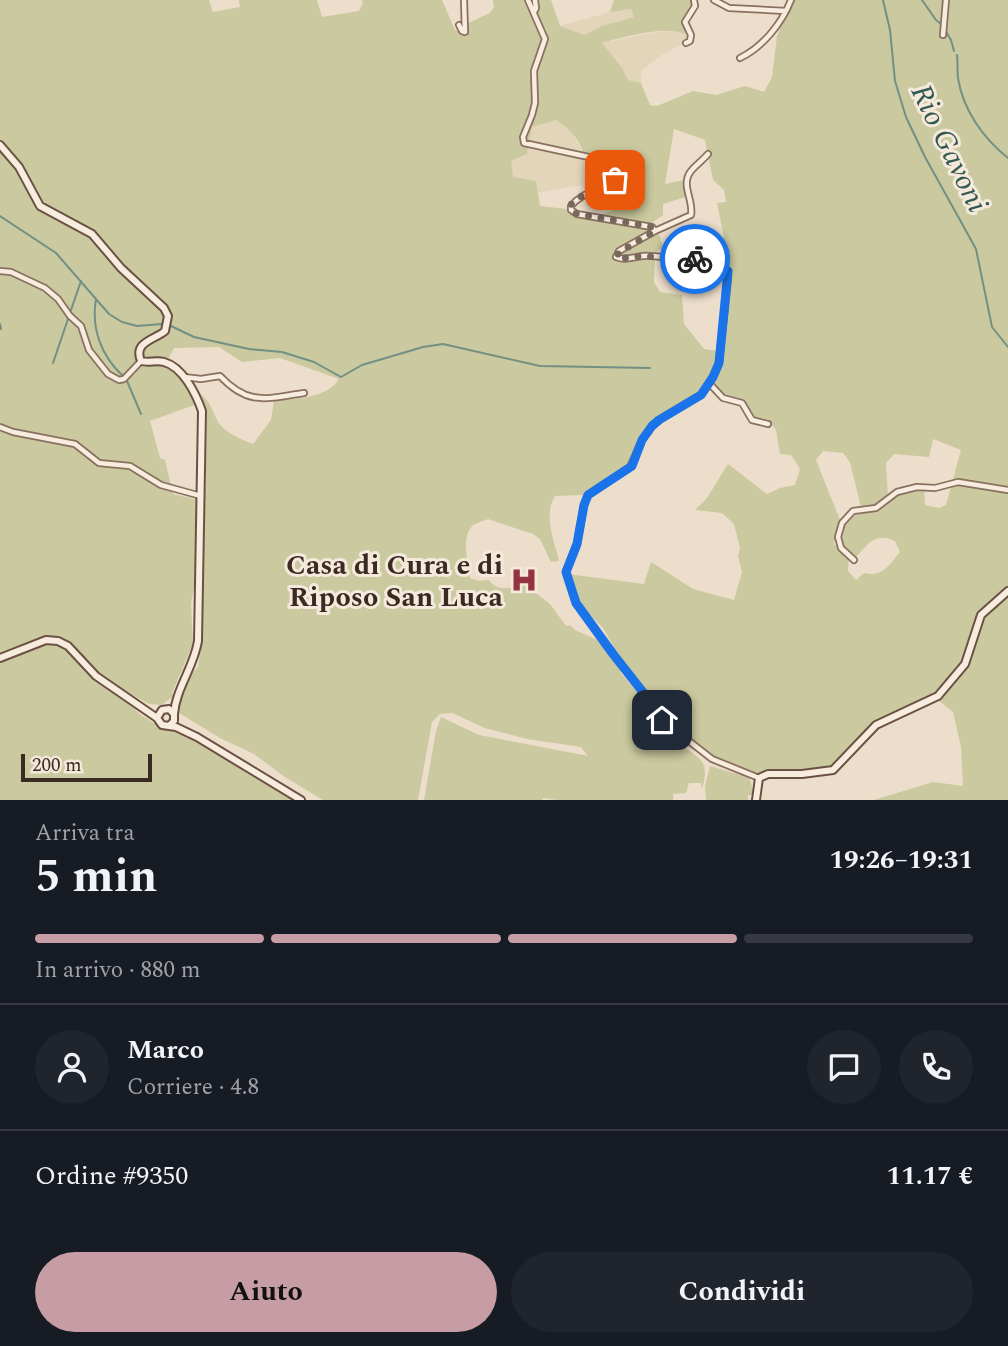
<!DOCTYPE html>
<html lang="it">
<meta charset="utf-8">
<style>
:root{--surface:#171b24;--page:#20242c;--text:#f1f3f6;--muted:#9ea1a6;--line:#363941;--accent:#c79da5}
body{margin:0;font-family:Spectral,serif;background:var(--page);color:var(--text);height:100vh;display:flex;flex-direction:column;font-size:26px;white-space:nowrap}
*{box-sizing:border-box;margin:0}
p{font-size:23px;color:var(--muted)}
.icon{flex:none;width:38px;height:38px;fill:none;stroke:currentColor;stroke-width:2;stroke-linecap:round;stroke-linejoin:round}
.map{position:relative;height:800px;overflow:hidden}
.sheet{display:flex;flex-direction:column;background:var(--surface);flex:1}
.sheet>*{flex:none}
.scale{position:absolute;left:21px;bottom:18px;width:131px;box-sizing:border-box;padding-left:7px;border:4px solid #3a2a22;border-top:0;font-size:19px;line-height:24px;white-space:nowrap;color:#3a2a22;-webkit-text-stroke:5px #f4e9da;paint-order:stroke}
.pin{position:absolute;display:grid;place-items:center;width:60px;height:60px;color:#fff;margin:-30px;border-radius:14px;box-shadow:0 4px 10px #0006}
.courier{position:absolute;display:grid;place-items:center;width:70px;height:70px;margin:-35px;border:5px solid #1a73e8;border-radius:50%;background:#fff;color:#222;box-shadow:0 2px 9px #0007}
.summary em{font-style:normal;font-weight:700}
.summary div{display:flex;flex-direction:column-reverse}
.summary{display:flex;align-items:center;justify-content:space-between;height:119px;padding:0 35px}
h1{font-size:46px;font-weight:700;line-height:52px}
.bar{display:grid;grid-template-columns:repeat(4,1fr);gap:10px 7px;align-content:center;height:84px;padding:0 35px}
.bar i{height:9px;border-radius:5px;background:var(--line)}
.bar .active{background:var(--accent)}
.bar p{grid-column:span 4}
.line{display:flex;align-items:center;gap:18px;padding:0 35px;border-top:2px solid var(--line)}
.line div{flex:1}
.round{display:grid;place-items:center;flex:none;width:74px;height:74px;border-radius:37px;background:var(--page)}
.action{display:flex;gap:14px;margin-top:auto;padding:14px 35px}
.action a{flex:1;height:80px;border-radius:42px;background:var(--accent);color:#111;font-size:28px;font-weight:700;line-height:80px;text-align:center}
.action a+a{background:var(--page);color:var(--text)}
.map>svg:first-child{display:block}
.farmland{fill:#e2d5b9}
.green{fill:#cac99f;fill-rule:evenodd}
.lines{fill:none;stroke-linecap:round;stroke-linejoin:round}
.stream{stroke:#729084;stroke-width:2}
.street-casing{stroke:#897060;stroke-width:8}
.secondary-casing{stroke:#6b5143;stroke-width:10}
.street{stroke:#f7ecde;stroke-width:4.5}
.secondary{stroke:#f7ecde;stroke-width:6}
.done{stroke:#79695d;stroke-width:7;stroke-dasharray:0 12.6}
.route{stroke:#1a73e8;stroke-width:9}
.labels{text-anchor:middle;stroke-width:6;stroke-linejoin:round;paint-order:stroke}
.poi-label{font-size:28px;font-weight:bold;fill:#3a2a22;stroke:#f4e9da;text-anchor:end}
.water-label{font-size:30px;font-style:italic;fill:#335951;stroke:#f4e9da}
</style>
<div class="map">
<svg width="1008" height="800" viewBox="0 0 1008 800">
<rect width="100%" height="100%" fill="#eddecb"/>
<path class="farmland" d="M631,9L634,17L602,26L584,35L560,26L610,12Z
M681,31L689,37V40L662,55L641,71V83L628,80L622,68L602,43L655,32Z
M555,120L571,130L584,155L529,144L531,127Z
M528,149L612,163L619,165V171L612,179L586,191L582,185L538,193L536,181L513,178L511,161L527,154Z"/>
<path class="green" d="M0,0H209L213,12L240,7L239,0H317L322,17L359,11L363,2L361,0H442L455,30L465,34L468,23L490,13L494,7L493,0H551L560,26L584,35L602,26L634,17L631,9L610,12L614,0H693V6L683,22L688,32L685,34C667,25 622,37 602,43L622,68L628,80L641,83L650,105L657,106L693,91L716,95L745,86L764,92L772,77L777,36L793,0H1008V800H874L933,782L963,786L961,747L953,712L934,697L867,729L835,766L818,770L759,774L712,757L685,738L681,746C704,759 709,764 702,789L701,783H689L686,793L673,794V800H557L543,798L542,800H424L436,731L441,717L479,735L588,756L581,747L527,739L485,728L452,713L440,714L432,722L418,800H323L285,777L254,754L220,738L179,713L180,699L193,672L198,667L202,641L207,414L201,394C212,406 210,405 216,418C222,432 240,439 253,444L271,420L274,401C295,398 327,399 339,379L280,358L242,362L219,347L174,348L165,365C180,375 188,389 197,404L150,421L160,458L165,460L173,494L198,500L194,587L191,604L193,644L172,693L173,696L162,705L149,704L112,684C121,693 133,708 141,715C148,720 154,722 161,729L178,730L191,737L295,800H0ZM556,120C571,130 582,141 585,160L618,165L619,171L612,179L586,191L611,192L617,209L603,214L598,221L578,217L567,209L540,206L536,181L513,177L511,161L527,154L532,127ZM674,129L705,140L713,180L724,190L726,202L717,203L731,273L723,352L704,349L684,324L682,295L660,292L654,282L655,253L663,247L659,234L652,235L650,224L663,215V204L688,196L684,180L665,184ZM712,382L725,396L744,401C750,414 753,419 768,419L776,430L780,454L791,455L800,469L795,485L780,488L767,494L728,464L707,498L695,510L722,513L734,524L740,548L738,556L742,572L734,600L693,589L651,562L644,584L568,574L576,595L587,612L603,628L625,667L646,691L640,695L620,672L623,669L609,656L602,642L575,630L570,625L566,626L550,604L536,593L532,581C518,586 499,595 489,580L478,581L470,578C468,564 461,538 472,526C475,523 483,521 488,519L533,534L540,539L551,562L559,561C554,540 543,515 555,496L583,495L631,463L638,439L652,421L701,393ZM933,439L961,450L946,505L939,508L925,505L924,489L890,497L877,510L855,515L843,528L841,541L854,559C867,547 873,531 895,541L900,552C890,564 882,578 864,573L856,580L848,571L849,556L834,544L840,520L816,460L823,451L843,453L850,462L861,507H875L888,497L886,463L894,454L929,457Z
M710,766L740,775L741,771C751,777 752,784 753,795H748V800H706L705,786Z"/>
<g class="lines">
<path class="stream" d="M883,0L890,30L895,81L906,117L925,157L976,249L992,327L1008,347
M922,0L936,20L941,24
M945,30L951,40L954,51
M957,55C958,62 957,70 958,78C963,110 983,138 1008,158
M0,216L56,253L109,314L122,322L137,326L162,324
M96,299C91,328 101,356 123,376
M71,310L81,281
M0,324L1,329
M171,326L194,337L249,349L282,352L314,362L341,377L362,365L423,347L443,344L540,366L650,368
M53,363L68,319
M127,381L141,414"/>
<g class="street-casing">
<path id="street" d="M464,0L465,32
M528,0L545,39L534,71L535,103L532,115L523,137L524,143L621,164L622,171C609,190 585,189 571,206V210L577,214L652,227L655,231L619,251L616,257
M714,0L729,8L786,11
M534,12L536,8L535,0
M459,25L462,31L465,32
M943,35L946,0
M686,43L690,41L691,35L685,22L695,6L694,0
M740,58C763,47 782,23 791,0
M655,231L691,215C694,200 680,185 691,171C696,165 703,160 708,154
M616,257C624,261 633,257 643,256C654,255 666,258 677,259C694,260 727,254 728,279L719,363L713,377L702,394L662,418L652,426L642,440L630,467L588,495L584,505L577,544L566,572L576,603L613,654L646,696L662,720L712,759L759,778
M0,271L11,272L45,288L58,299L70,316L81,326L89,350L108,374L119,380L124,379L141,361
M184,377L201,379L220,376C249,407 268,398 304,393
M709,383L723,398L742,403L752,420L768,424
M0,427L13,432L75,444L99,463L130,466L161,485L201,496
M854,560L841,548L838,537L842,523L853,511L876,508L897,492L917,487L935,488L958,482L1008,490"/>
</g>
<g class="secondary-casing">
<path id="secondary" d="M0,145L19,167L40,206L92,234L121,268L164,308L168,316L165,331C154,340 133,342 141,361C149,363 156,360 164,362C183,367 196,394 202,411L198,641C194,667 176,688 174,714
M0,658L46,640L58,641L68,646L96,676L157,718
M170,725L174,721V714L169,709L162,710L157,718L162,725L176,727L197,737L301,800
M756,800L759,778L768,774H802L833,770L876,725L938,696L965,664L981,615L1008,591"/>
</g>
<use href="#street" class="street"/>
<use href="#secondary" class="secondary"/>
</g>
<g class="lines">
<path class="done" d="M615,180L576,199L570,206L571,210L577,214L652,227L655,231L650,234L618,253V259L643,256L695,259"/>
<path class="route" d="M662,720L646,696L613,654L576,603L566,572L577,544L584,505L588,495L632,466L642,440L652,426L659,420L701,395L713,377L719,363L728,271L716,262L695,259"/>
</g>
<defs>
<g id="hospital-bare" transform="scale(2.1)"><path d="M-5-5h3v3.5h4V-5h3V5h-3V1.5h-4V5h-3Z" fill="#943443" stroke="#f4e9da" stroke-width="2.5" paint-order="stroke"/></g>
</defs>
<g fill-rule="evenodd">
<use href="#hospital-bare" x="524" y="580"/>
</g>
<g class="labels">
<g class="poi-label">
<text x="503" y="574">Casa di Cura e di<tspan x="503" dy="32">Riposo San Luca</tspan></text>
</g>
<g class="water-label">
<text transform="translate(950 148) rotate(64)" y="10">Rio Gavoni</text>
</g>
</g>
</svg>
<div class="scale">200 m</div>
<div class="pin" style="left:615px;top:180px;background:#ea580c"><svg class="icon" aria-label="bag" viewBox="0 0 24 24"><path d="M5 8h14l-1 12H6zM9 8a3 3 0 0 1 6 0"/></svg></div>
<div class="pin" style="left:662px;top:720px;background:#1f2937"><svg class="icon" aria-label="home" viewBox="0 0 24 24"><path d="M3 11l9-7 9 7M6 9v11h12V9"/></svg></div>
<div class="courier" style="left:695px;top:259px"><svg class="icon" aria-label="bike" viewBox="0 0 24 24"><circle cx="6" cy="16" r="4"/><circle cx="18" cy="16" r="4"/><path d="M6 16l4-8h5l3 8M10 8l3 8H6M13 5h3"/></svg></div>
</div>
<section class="sheet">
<div class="summary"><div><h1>5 min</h1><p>Arriva tra</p></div><em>19:26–19:31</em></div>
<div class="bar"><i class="active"></i><i class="active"></i><i class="active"></i><i></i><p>In arrivo · 880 m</p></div>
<div class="line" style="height:126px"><a class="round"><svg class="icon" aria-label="person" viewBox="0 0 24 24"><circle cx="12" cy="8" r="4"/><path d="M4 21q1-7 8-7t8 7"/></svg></a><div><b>Marco</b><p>Corriere · 4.8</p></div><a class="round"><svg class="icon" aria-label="chat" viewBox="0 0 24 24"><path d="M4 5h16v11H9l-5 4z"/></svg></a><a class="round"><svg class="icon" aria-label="phone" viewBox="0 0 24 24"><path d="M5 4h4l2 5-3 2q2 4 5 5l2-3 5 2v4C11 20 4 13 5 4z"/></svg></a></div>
<div class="line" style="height:91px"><div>Ordine #9350</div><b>11.17 €</b></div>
<div class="action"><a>Aiuto</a><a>Condividi</a></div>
</section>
